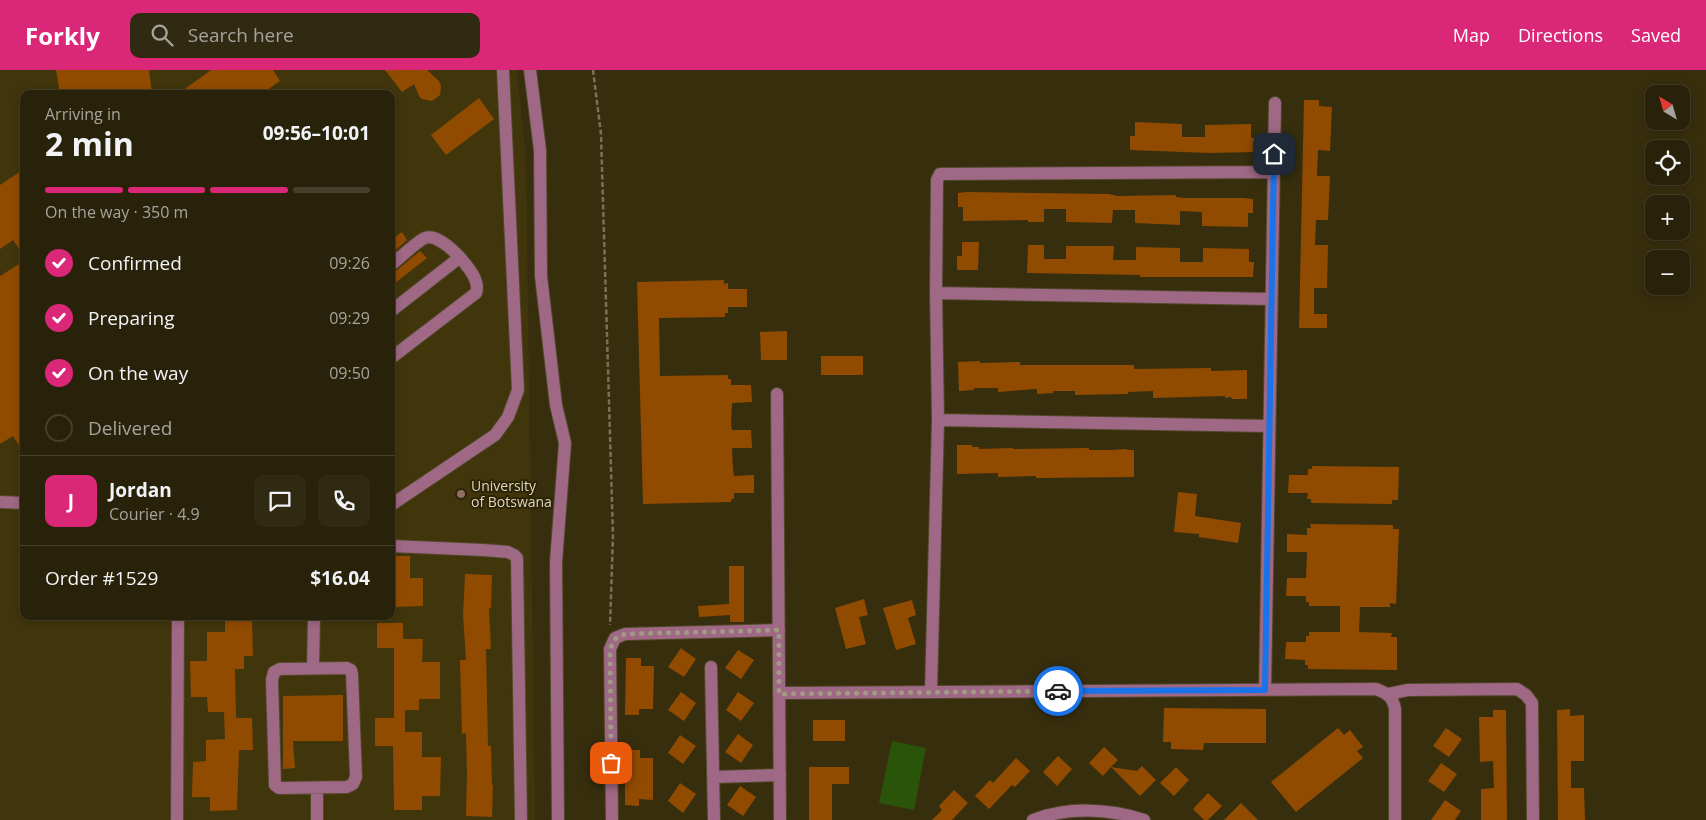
<!DOCTYPE html>
<meta charset="utf-8">
<style>
:root{--surface:#29220a;--page:#312a13;--text:#f1f3f6;--muted:#a5a49c;--line:#453f2b;--accent:#db2777}
body{margin:0;font-family:"Open Sans",sans-serif;background:var(--page);color:var(--text);height:100vh;display:flex;flex-direction:column;font-size:19px;white-space:nowrap}
*{box-sizing:border-box;margin:0}
p{font-size:16px;color:var(--muted)}
.icon{flex:none;width:28px;height:28px;fill:none;stroke:currentColor;stroke-width:2;stroke-linecap:round;stroke-linejoin:round}
.map{position:relative;flex:1;overflow:hidden}
.sheet{position:absolute;left:20px;top:20px;width:375px;height:530px;display:flex;flex-direction:column;background:var(--surface);border-radius:10px;box-shadow:0 2px 8px #0003,0 0 0 1px var(--line)}
.sheet>*{flex:none}
.needle{width:32px;rotate:323deg}
.controls{position:absolute;left:1645px;top:15px;display:grid;gap:10px}
.controls a{display:grid;place-items:center;width:45px;height:45px;border-radius:10px;background:var(--surface);box-shadow:0 2px 8px #0003,0 0 0 1px var(--line);font-size:25px}
.pin{position:absolute;display:grid;place-items:center;width:42px;height:42px;color:#fff;margin:-21px;border-radius:10px;box-shadow:0 2px 8px #0006}
.courier{position:absolute;display:grid;place-items:center;width:50px;height:50px;margin:-25px;border:4px solid #1a73e8;border-radius:50%;background:#fff;color:#222;box-shadow:0 1px 6px #0007}
.headline em{font-style:normal;font-weight:700}
.headline div{display:flex;flex-direction:column-reverse}
.headline{display:flex;align-items:center;justify-content:space-between;height:85px;padding:0 25px}
h1{font-size:32px;font-weight:700;line-height:38px}
.bar{display:grid;grid-template-columns:repeat(4,1fr);gap:8px 5px;align-content:center;height:60px;padding:0 25px}
.bar i{height:6px;border-radius:4px;background:var(--line)}
.bar .selected{background:var(--accent)}
.bar p{grid-column:span 4}
.line{display:flex;align-items:center;gap:12px;padding:0 25px;border-top:1px solid var(--line)}
.line div{flex:1}
.round{display:grid;place-items:center;flex:none;width:52px;height:52px;border-radius:10px;background:var(--page)}
ol{padding:0 25px;list-style:none}
li{display:flex;align-items:center;gap:15px;height:55px}
li p{margin-inline-start:auto}
li .icon{padding:5px;border-radius:50%;background:var(--accent);color:#fff;stroke-width:4}
li:last-child{color:var(--muted)}
li i{width:28px;height:28px;border:2px solid var(--line);border-radius:50%}
header{display:flex;align-items:center;gap:30px;box-sizing:border-box;height:70px;padding:0 25px;background:var(--accent);color:#fff}
header strong{font-size:24px}
nav{display:flex;gap:28px;margin-inline-start:auto;font-size:18px}
.search{width:350px;height:45px;background:var(--page);display:flex;align-items:center;gap:12px;box-sizing:border-box;padding:0 18px;border-radius:10px;color:var(--muted);font-size:19px}
.map>svg:first-child{display:block}
.built{fill:#40350b;fill-rule:evenodd}
.green{fill:#2b540b}
.building{fill:#914b00}
.lines{fill:none;stroke-linecap:round;stroke-linejoin:round}
.minor-casing{stroke:#51492b;stroke-width:14}
.path{stroke:#7a7258;stroke-width:2.5;stroke-dasharray:5 2.5;stroke-linecap:butt}
.minor{stroke:#9f6885;stroke-width:12}
.done{stroke:#a19b84;stroke-width:5;stroke-dasharray:0 9}
.route{stroke:#1a73e8;stroke-width:6}
.education-dot{fill:#8d6e63;stroke:#2d2404;stroke-width:2}
.labels{text-anchor:middle;stroke-width:4;stroke-linejoin:round;paint-order:stroke}
.poi-label{font-size:14px;fill:#dad5c3;stroke:#2d2404;text-anchor:start}
</style>
<header>
<strong>Forkly</strong>
<div class="search"><svg class="icon" aria-label="search" viewBox="0 0 24 24"><circle cx="10" cy="10" r="6"/><path d="M15 15l6 6"/></svg>Search here</div>
<nav><a>Map</a><a>Directions</a><a>Saved</a></nav>
</header>
<div class="map">
<svg width="1706" height="750" viewBox="0 0 1706 750">
<rect width="100%" height="100%" fill="#372e0e"/>
<path class="built" d="M0,0H517L526,89L535,750H0ZM24,24H391V546H24Z"/>
<path class="green" d="M892,671L926,678L914,740L879,733Z"/>
<path class="building" d="M56,0H149L152,24H60Z
M211,0H273L280,11L261,24H178Z
M385,0H427L439,11L441,16L440,25L432,31L422,29L419,26L414,14L402,22Z
M479,28L494,49L446,85L431,65Z
M1304,30H1319V36L1332,37L1330,81L1318,80L1317,106H1330L1328,150H1316L1315,175H1328L1327,218H1314V244H1327V258H1299Z
M1135,52L1182,54V67H1205V55L1251,54V68H1255V82L1209,83L1130,80V66H1135Z
M24,99V186L13,170L0,179V115Z
M967,122L1109,124L1117,126L1176,125V127L1185,128H1244L1253,129V143H1248V157L1202,156V142L1180,141V155L1135,153V140H1113L1112,153L1066,152V139H1044V152H1028V150L963,151V137H958V123Z
M402,162L407,170L391,184V170Z
M962,172H979L978,200H957V186H962Z
M1028,175H1044V189H1066V176H1114L1113,190H1136V177L1180,178V192H1203V178L1249,179V192H1254L1253,207H1140V205L1027,203Z
M420,181L427,188L391,216V203L396,201Z
M24,191V383L13,366L0,374V206Z
M724,210V214L728,213V219H747V237H728V243H725V247L659,248L660,306L728,305V309H731V315H751L752,332L732,333L731,354L732,360H751L752,378H732L733,399L734,406L754,405V423H734V429H731V432L643,434L637,212Z
M787,261V290H761L760,262Z
M821,286H863V305H821Z
M980,291V293L1020,292V295H1134V299L1211,298V301L1247,300V329H1232L1231,327L1225,328V326L1153,328V321L1128,322V324L1075,325V321H1053V323L1037,324V319L998,322V318H974V320L959,321L958,292Z
M957,375H972V377H979V379L1013,378V379L1089,378V380H1111L1127,379V380H1134V407L1036,408V406L998,407V403L957,404Z
M1312,396L1399,397L1398,430H1392V434L1311,433V429H1307L1308,423H1288L1289,405H1308V399H1312Z
M1178,422L1197,424L1195,446L1241,453L1238,473L1199,467V464L1174,462Z
M1310,454L1393,455V459H1399L1396,534L1390,533V537H1360L1359,562L1392,563L1391,567H1397V600L1308,599V595H1305V590L1285,589L1286,572H1306V566H1309V562H1340V536H1309V532H1306V526H1286L1287,508H1306L1307,482H1287V464L1307,465V458H1311Z
M391,486H410V508H423V536L394,537V528H391Z
M729,496H744V552H730V545L699,547L698,536L729,534Z
M465,504L492,505L491,538H489L491,579H486L488,676H491L492,715H493L492,747L466,746L467,704L466,663L462,664L460,590H466L463,545Z
M864,529L868,545L859,547L866,574L846,579L835,538Z
M912,530L916,545L908,548L916,574L896,580L883,538Z
M225,549H252L253,586H244V599H235L236,648H252L253,680H239L237,740L210,741V727H192L193,692L206,691V670L225,669L224,642H208L207,627H191L190,591H207V562H225Z
M377,553H403V569H423L422,592H440V629H419V640H405V662H422V687H441L440,726H422V740H394L393,676H375V648H394V578H377Z
M681,578L696,589L684,607L668,597Z
M738,580L754,590L741,609L725,598Z
M626,588H641V596H654L653,639H639V645H625Z
M681,622L696,633L684,651L668,640Z
M738,622L754,633L741,651L726,640Z
M343,625V671H293L295,698L283,699V626Z
M1164,638L1266,639V673H1204L1203,680L1171,679V672H1163Z
M1570,639V646L1584,645V691H1571V718H1584L1585,750H1558L1557,640Z
M1493,640H1506L1507,750H1481V719L1494,718L1493,691L1480,692L1479,647H1493Z
M813,650H845V671H813Z
M1338,658L1344,665L1350,660L1363,677L1357,681L1363,688L1296,742L1271,712Z
M1446,658L1462,669L1449,687L1433,676Z
M738,664L753,675L741,693L725,682Z
M680,665L696,676L683,694L668,683Z
M1104,677L1118,690L1111,697L1137,701L1142,696L1156,710L1140,726L1111,697L1103,706L1089,693Z
M625,680H640V688H653V730L639,729V736L625,735Z
M1058,686L1072,699L1057,716L1043,702Z
M1016,688L1030,701L1015,717L1012,715L989,739L975,726L990,710L993,713Z
M1441,693L1457,704L1444,722L1428,711Z
M809,697H849V714H832V750H809Z
M1176,697L1189,710L1174,726L1160,713Z
M680,713L696,724L683,743L668,731Z
M740,716L756,727L743,746L727,735Z
M954,720L968,733L952,750H932L942,740L939,736Z
M1208,723L1222,736L1208,750H1204L1193,739Z
M1445,730L1461,741L1455,750H1431Z
M1241,733L1258,750H1224Z"/>
<g class="lines">
<g class="minor-casing">
<path id="minor" d="M530,0L540,80L541,206L556,335L565,373L556,492L558,750
M391,195C399,189 417,171 425,168C441,162 473,199 476,212C477,215 477,220 476,223L391,288
M936,223L1271,229
M391,241L459,188
M777,324L780,750
M938,350L1269,356
M0,432L24,433
M391,435L495,365L508,347L518,320L503,0
M391,476L483,480L508,482L514,485L517,488L521,750
M711,597L714,750
M313,598L314,546
M347,598L351,600L352,604L356,707L353,714L347,717L279,718L275,715L272,610L274,602L280,599Z
M1265,620L1275,33
M931,622L938,350L936,223L937,110L940,104L1274,102
M779,623L1376,619C1387,623 1393,627 1395,639V750
M1388,624L1408,620L1517,619L1526,625L1532,633L1533,750
M714,707L780,705
M177,750L178,546
M317,750V718
M612,750L610,579L615,568L625,564L779,560
M1033,750C1067,737 1109,738 1144,750"/>
</g>
<path class="path" d="M593,0L601,64L613,466L610,555"/>
<use href="#minor" class="minor"/>
</g>
<g class="lines">
<path class="done" d="M611,693L610,579L616,568L625,564L779,560V624L1058,621"/>
<path class="route" d="M1058,621L1265,620L1274,84"/>
</g>
<circle class="education-dot" cx="461" cy="424" r="5"/>
<g class="labels">
<g class="poi-label">
<text x="471" y="421">University<tspan x="471" dy="16">of Botswana</tspan></text>
</g>
</g>
</svg>
<div class="controls">
<a><svg class="needle" viewBox="-14 -14 28 28"><path d="M0-13l5 13h-10z" fill="#e53935"/><path d="M0 13l5-13h-10z" fill="#a5a49c"/></svg></a>
<a><svg class="icon" aria-label="locate" viewBox="0 0 24 24"><circle cx="12" cy="12" r="6"/><path d="M12 2v4M12 18v4M2 12h4M18 12h4"/></svg></a>
<a>+</a>
<a>−</a>
</div>
<div class="pin" style="left:611px;top:693px;background:#ea580c"><svg class="icon" aria-label="bag" viewBox="0 0 24 24"><path d="M5 8h14l-1 12H6zM9 8a3 3 0 0 1 6 0"/></svg></div>
<div class="pin" style="left:1274px;top:84px;background:#1f2937"><svg class="icon" aria-label="home" viewBox="0 0 24 24"><path d="M3 11l9-7 9 7M6 9v11h12V9"/></svg></div>
<div class="courier" style="left:1058px;top:621px"><svg class="icon" aria-label="car" viewBox="0 0 24 24"><path d="M5 17H2v-5l4-1 3-4h7l3 4 3 1v5h-3M9 17h6M6 11h13"/><circle cx="7" cy="17" r="2"/><circle cx="17" cy="17" r="2"/></svg></div>
<section class="sheet">
<div class="headline"><div><h1>2 min</h1><p>Arriving in</p></div><em>09:56–10:01</em></div>
<div class="bar"><i class="selected"></i><i class="selected"></i><i class="selected"></i><i></i><p>On the way · 350 m</p></div>
<ol>
<li><svg class="icon" aria-label="check" viewBox="0 0 24 24"><path d="M5 12l5 5 9-10"/></svg>Confirmed<p>09:26</p></li>
<li><svg class="icon" aria-label="check" viewBox="0 0 24 24"><path d="M5 12l5 5 9-10"/></svg>Preparing<p>09:29</p></li>
<li><svg class="icon" aria-label="check" viewBox="0 0 24 24"><path d="M5 12l5 5 9-10"/></svg>On the way<p>09:50</p></li>
<li><i></i>Delivered</li>
</ol>
<div class="line" style="height:90px"><b class="round" style="background:var(--accent);color:#fff">J</b><div><b>Jordan</b><p>Courier · 4.9</p></div><a class="round"><svg class="icon" aria-label="chat" viewBox="0 0 24 24"><path d="M4 5h16v11H9l-5 4z"/></svg></a><a class="round"><svg class="icon" aria-label="phone" viewBox="0 0 24 24"><path d="M5 4h4l2 5-3 2q2 4 5 5l2-3 5 2v4C11 20 4 13 5 4z"/></svg></a></div>
<div class="line" style="height:65px"><div>Order #1529</div><b>$16.04</b></div>
</section>
</div>
